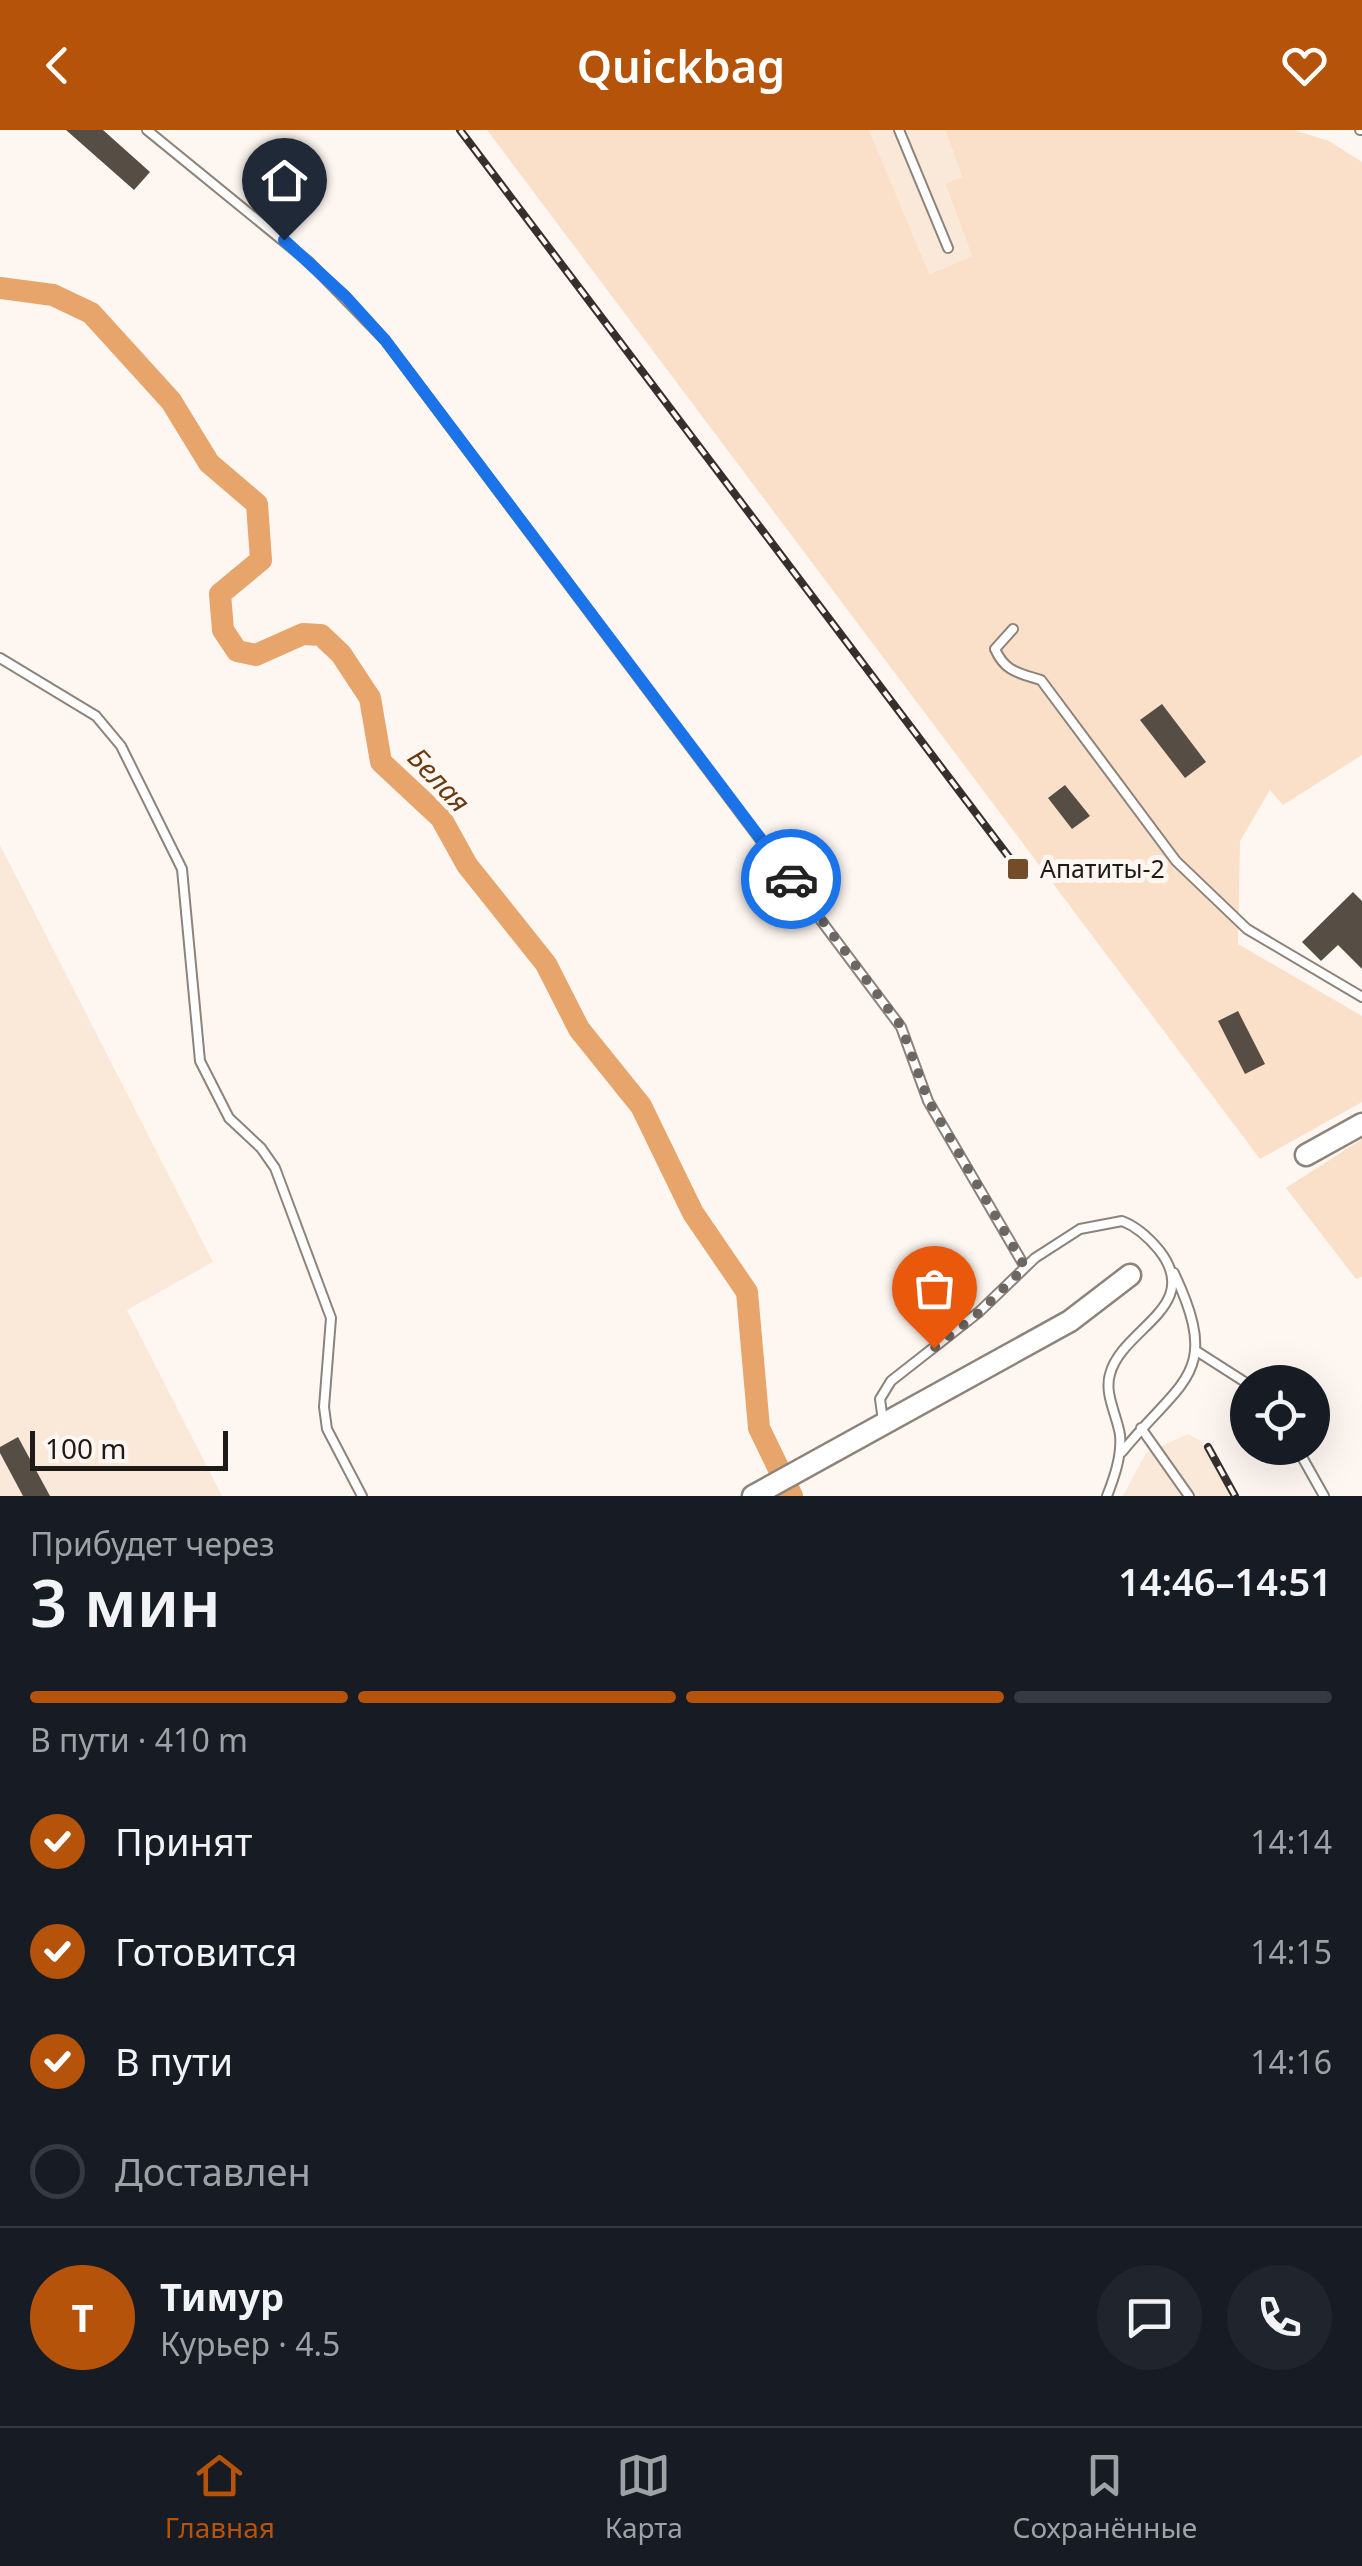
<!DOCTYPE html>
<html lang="ru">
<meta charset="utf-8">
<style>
:root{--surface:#171b24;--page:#20242c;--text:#f1f3f6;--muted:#9ea1a6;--line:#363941;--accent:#b45309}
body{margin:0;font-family:"Noto Sans",sans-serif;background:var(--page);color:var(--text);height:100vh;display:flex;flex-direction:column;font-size:38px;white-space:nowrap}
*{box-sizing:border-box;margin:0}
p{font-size:32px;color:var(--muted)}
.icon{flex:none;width:55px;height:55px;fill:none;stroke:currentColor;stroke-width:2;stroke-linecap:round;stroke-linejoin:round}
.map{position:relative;height:1366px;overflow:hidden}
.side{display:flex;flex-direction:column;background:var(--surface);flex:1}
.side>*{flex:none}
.controls{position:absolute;left:1230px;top:1235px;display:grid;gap:20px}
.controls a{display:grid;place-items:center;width:100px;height:100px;border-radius:50%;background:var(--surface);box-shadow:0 10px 40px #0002;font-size:50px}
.scale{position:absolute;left:30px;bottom:25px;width:198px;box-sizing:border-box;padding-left:10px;border:5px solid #1e1a17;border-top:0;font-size:28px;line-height:35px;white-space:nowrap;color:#1e1a17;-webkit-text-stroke:8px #fef7f1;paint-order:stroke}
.pin{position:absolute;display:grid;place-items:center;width:85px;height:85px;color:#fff;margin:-102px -42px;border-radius:50% 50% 50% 0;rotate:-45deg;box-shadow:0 0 10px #0007}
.pin .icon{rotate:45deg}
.courier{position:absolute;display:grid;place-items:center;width:100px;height:100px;margin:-50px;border:8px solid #1a73e8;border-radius:50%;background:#fff;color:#222;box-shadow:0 2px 12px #0007}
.overview em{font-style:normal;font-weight:600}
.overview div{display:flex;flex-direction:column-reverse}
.overview{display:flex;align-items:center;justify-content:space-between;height:170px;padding:0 30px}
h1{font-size:65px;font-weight:600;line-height:75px}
.bar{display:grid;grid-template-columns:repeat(4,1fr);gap:15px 10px;align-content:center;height:120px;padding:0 30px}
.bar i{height:12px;border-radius:8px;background:var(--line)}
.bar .current{background:var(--accent)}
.bar p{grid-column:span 4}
.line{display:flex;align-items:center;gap:25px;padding:0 30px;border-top:2px solid var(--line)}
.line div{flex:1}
.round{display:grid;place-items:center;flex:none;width:105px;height:105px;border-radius:52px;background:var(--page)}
ol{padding:0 30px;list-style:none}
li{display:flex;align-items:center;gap:30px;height:110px}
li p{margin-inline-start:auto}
li .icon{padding:10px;border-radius:50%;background:var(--accent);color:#fff;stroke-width:4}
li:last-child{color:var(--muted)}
li i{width:55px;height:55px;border:5px solid var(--line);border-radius:50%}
header{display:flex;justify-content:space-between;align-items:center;height:130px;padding:0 30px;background:var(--accent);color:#fff;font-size:45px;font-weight:600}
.tabs{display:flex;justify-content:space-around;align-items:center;height:140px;border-top:2px solid var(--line);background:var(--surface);font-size:28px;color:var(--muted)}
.tabs a{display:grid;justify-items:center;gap:5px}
.tabs .current{color:var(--accent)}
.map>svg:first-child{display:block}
.built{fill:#fae8d9}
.green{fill:#fadfc9}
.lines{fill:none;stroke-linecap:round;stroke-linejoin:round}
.river{stroke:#e7a56c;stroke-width:22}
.building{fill:#564d45}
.lane-casing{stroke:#8d837a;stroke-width:12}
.secondary-casing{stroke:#8d837a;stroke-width:25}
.lane{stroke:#fff;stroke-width:8}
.secondary{stroke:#fff;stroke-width:20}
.rail-casing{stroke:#35302d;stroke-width:8}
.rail{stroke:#fef7f1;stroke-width:4;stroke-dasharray:11;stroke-linecap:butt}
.done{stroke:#6c6763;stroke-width:10;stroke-dasharray:0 18}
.route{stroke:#1a73e8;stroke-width:12}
.poi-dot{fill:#734c2a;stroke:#fef7f1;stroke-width:4}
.labels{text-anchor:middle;stroke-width:10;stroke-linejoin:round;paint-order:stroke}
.poi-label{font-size:25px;fill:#1e1a17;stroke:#fef7f1;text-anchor:start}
.water-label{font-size:28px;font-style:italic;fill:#673c10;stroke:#fef7f1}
</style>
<header><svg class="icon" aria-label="back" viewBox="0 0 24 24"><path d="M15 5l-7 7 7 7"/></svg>Quickbag<svg class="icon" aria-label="heart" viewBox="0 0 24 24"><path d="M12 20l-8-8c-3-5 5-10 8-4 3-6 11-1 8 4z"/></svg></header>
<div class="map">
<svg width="1362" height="1366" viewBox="0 0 1362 1366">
<rect width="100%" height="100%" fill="#fef7f1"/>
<path class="built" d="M869,0H945L962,48L945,55L972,126L928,144Z
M0,715L213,1132L127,1180L222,1366H0Z
M1188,1304L1201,1311L1231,1366H1123L1146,1323Z"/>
<path class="green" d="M487,0H869L929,144L972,126L945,54L962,47L945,0H1294L1329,11L1362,32V625L1283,675L1270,660L1240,711L1238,814L1362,886V972L1260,1029Z
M1362,1009V1147L1356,1149L1286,1058Z"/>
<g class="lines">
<path class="river" d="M0,158L53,165L91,183L171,271L209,333L257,374L261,430L220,464L223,500L237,521L256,525L303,504L321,505L341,524L370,568L381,632L441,688L467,735L546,834L579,899L641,976L693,1083L747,1162L759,1298L792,1366"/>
</g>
<path class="building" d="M66,0H103L150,42L134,60Z
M1162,574L1206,632L1185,648L1140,590Z
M1065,655L1090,686L1072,699L1048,668Z
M1353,762L1362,771V839L1338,815L1321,831L1302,812Z
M1238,881L1265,934L1245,944L1218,891Z
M18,1307L50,1366H23L0,1323V1317Z"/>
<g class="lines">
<g class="lane-casing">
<path id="lane" d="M147,0L309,132L385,210L901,897L928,971L1025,1137
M899,0L948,118
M1360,0H1362
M1013,499L995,519C1005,542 1019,543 1041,550L1176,731L1247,799L1362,867
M0,528L96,586L121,616L182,739L200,931L229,988L261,1018L275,1038L331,1188L324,1277L327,1299L362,1366
M1198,1222L1248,1254
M883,1291L880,1269L891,1251L979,1182L1035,1128L1080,1099L1122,1091C1138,1097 1149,1108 1159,1120C1204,1177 1122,1198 1110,1244C1104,1264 1117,1285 1120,1305C1122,1326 1114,1348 1107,1366
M1141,1298L1189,1366
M1297,1318L1324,1366
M1122,1322C1182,1248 1222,1245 1174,1143"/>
</g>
<g class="secondary-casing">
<path id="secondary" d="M1306,1025L1362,994
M753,1366L1070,1191L1130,1145"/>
</g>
<use href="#lane" class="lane"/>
<use href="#secondary" class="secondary"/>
<g class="rail-casing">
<path id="rail" d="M460,0L1018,739
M1208,1317L1235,1366"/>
</g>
<use href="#rail" class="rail"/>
</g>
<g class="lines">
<path class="done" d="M791,749L901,896L928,970L1025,1137L980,1182L934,1218"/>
<path class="route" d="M284,110L346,167L385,210L791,749"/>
</g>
<rect class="poi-dot" x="1006" y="727" width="24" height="24" rx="5"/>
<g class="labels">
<g class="poi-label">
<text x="1040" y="748">Апатиты-2</text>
</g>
<g class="water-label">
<text transform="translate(439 650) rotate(47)" y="10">Белая</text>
</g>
</g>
</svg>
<div class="controls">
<a><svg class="icon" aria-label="locate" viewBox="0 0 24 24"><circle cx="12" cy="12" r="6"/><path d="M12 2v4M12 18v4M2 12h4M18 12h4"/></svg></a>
</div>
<div class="scale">100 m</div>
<div class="pin" style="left:934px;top:1218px;background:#ea580c"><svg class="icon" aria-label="bag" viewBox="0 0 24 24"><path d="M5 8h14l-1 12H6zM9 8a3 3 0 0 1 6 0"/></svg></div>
<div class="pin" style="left:284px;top:110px;background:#1f2937"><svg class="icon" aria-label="home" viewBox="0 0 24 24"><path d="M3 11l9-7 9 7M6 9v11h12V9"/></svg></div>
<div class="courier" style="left:791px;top:749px"><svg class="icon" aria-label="car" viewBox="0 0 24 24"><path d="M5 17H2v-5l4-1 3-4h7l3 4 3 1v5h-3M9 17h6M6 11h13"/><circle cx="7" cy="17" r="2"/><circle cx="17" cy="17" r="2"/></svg></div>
</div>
<section class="side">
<div class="overview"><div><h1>3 мин</h1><p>Прибудет через</p></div><em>14:46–14:51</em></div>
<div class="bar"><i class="current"></i><i class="current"></i><i class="current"></i><i></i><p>В пути · 410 m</p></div>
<ol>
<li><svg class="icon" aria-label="check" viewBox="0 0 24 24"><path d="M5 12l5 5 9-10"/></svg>Принят<p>14:14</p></li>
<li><svg class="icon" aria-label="check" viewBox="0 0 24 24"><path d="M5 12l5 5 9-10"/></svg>Готовится<p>14:15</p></li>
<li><svg class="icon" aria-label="check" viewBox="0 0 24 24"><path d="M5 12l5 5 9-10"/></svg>В пути<p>14:16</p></li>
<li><i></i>Доставлен</li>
</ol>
<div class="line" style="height:180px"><b class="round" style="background:var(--accent);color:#fff">Т</b><div><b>Тимур</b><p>Курьер · 4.5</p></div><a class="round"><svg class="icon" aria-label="chat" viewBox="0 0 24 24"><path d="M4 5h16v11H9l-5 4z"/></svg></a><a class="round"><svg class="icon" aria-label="phone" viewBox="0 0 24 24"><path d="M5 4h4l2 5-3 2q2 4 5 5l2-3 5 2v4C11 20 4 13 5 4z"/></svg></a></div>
</section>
<nav class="tabs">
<a class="current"><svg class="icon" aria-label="home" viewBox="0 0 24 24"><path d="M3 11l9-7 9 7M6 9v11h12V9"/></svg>Главная</a>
<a><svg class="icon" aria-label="map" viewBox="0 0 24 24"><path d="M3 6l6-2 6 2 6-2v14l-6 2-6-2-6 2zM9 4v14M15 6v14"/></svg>Карта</a>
<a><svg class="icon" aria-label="saved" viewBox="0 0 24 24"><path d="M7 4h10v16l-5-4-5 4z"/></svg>Сохранённые</a>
</nav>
